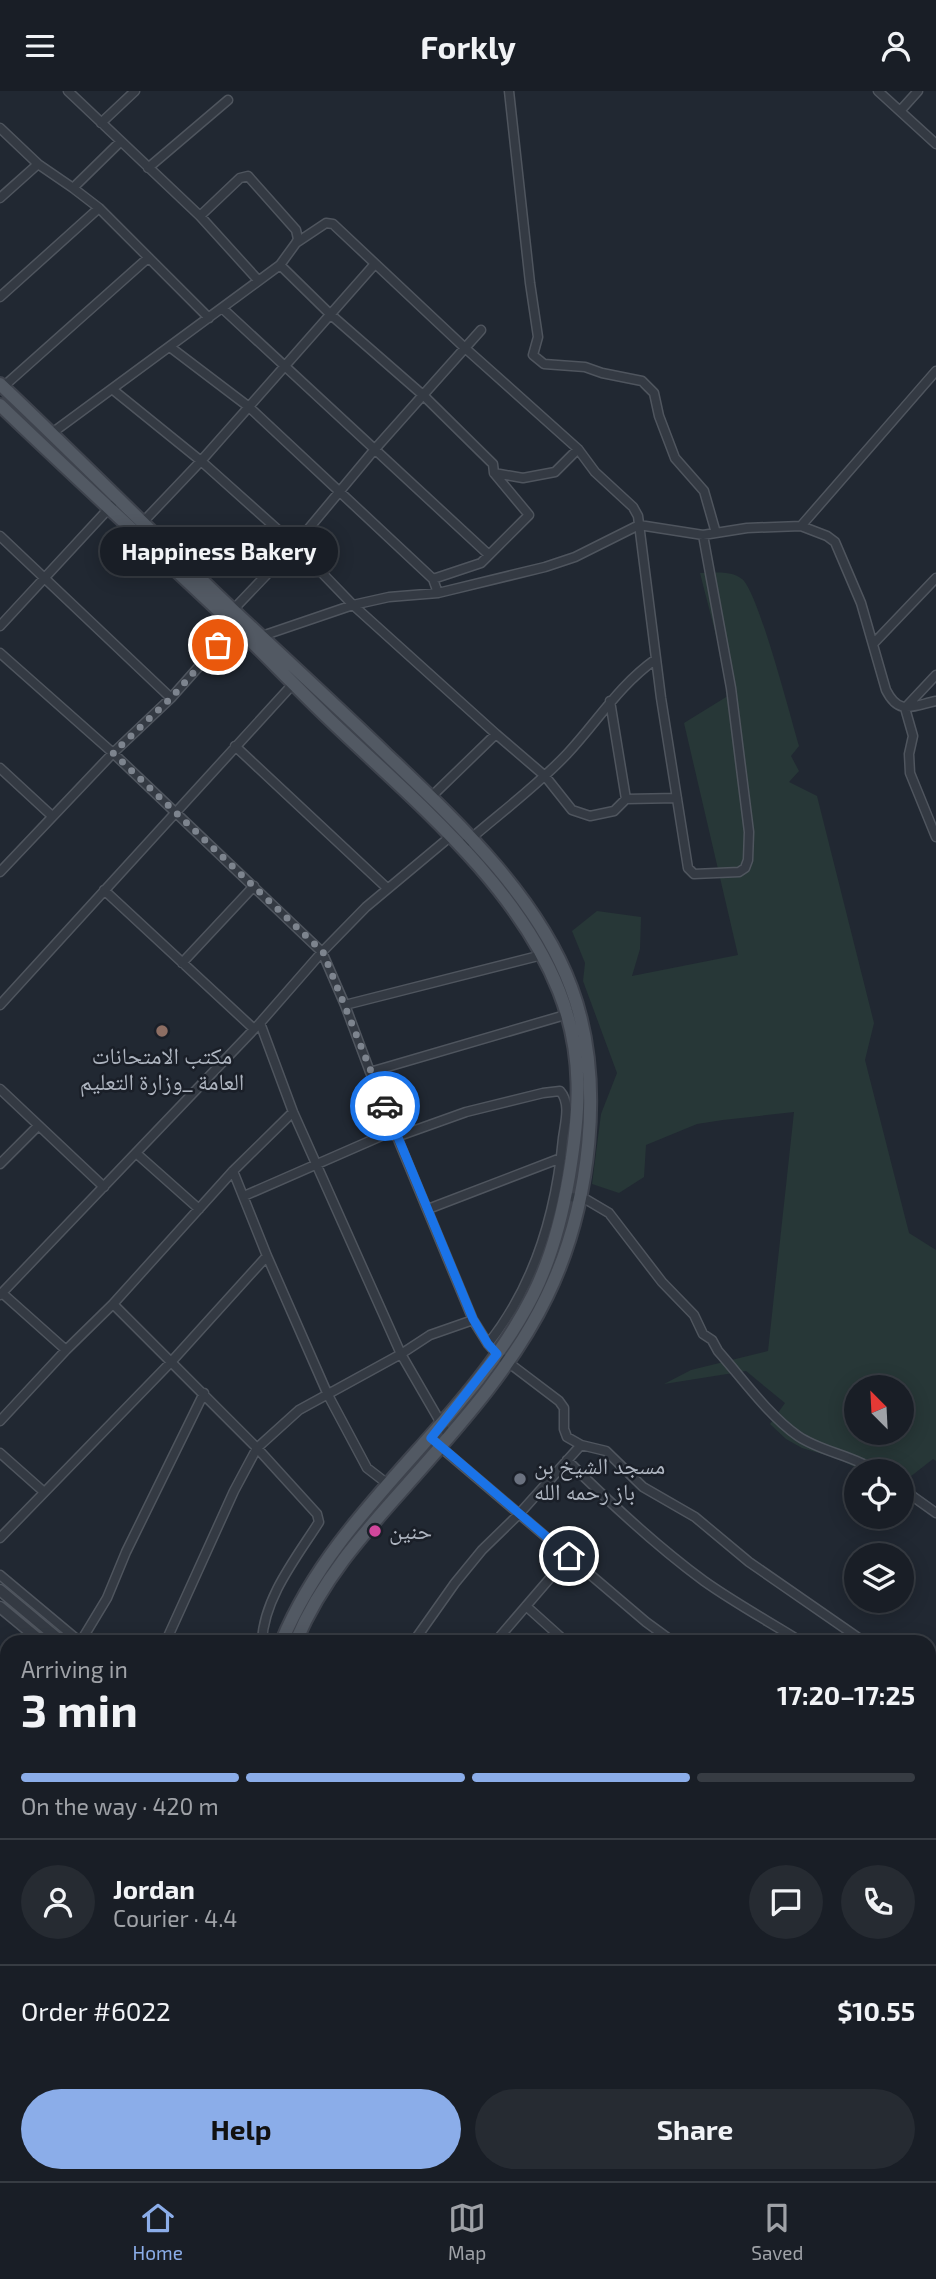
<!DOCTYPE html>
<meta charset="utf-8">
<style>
:root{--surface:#191e26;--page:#262b32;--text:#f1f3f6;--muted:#9fa2a7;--line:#373c43;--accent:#8bade9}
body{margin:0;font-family:"Exo 2","Noto Naskh Arabic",sans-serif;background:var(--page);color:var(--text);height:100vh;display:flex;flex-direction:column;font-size:26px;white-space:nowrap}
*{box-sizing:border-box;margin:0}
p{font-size:23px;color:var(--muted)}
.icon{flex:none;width:38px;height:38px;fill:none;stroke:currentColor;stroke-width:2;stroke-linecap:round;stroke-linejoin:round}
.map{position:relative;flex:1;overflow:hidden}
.panel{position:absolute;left:0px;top:1544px;width:936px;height:548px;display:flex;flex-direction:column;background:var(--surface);border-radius:21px 21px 0 0;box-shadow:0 4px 18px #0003,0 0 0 2px var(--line)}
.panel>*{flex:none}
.needle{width:46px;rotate:336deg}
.controls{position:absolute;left:844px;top:1284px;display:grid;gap:14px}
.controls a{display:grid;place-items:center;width:70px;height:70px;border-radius:50%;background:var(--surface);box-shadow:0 4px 18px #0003,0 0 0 2px var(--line);font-size:35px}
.pin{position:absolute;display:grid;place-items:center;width:60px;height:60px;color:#fff;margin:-30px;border:4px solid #fff;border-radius:50%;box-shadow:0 2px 7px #0007}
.courier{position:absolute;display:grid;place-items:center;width:70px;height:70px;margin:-35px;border:5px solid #1a73e8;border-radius:50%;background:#fff;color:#222;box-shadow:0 2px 9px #0007}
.bubble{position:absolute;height:49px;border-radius:24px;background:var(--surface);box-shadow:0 4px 18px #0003,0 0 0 2px var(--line);font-size:23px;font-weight:700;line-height:49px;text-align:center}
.overview em{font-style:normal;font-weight:700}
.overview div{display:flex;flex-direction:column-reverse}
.overview{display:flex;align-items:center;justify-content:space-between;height:119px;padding:0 21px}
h1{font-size:46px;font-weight:700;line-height:52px}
.bar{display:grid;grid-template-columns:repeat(4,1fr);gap:10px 7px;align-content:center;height:84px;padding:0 21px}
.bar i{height:9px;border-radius:5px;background:var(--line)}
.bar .selected{background:var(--accent)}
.bar p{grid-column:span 4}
.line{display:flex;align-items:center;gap:18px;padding:0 21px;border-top:2px solid var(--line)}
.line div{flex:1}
.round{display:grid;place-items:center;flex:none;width:74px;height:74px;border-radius:37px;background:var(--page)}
.primary-button{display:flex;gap:14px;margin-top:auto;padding:14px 21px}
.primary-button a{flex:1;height:80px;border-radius:42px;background:var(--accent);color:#111;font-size:28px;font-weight:700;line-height:80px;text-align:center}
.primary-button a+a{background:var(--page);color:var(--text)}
header{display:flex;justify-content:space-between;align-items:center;height:91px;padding:0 21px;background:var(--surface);font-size:32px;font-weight:700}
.tabs{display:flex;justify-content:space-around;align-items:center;height:98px;border-top:2px solid var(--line);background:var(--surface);font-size:19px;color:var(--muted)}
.tabs a{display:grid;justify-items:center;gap:4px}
.tabs .selected{color:var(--accent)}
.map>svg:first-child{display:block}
.green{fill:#273737;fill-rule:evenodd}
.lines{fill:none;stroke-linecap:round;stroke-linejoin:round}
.minor-casing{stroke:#4f555e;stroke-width:11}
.tertiary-casing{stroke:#4f555e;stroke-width:13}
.primary-casing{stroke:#3e434d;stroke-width:16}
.minor{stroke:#343a43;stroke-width:8}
.tertiary{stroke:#343a43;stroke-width:10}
.primary{stroke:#525963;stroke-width:12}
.done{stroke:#7d848e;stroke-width:7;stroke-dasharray:0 12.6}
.route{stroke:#1a73e8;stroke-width:9}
.education-dot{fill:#8d6e63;stroke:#1a1f28;stroke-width:2.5}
.worship-dot{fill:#6b7280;stroke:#1a1f28;stroke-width:2.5}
.hotel-dot{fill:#d1479c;stroke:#1a1f28;stroke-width:2.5}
.labels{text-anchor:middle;stroke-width:5;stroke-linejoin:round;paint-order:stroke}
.poi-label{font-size:23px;fill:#aeb5c0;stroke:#1a1f28;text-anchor:start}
</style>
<header><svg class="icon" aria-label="menu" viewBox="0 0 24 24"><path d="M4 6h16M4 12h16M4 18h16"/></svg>Forkly<svg class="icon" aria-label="person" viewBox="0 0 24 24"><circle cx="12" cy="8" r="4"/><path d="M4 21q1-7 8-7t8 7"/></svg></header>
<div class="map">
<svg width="936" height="2090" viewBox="0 0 936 2090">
<rect width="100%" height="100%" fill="#212832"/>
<path class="green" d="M700,482C713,482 731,479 742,488C758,500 791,628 799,655L791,665L799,680L789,691L817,705L874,932L865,969L909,1142L936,1159V1370L933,1368L901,1393V1381H864L839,1368L802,1357L786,1348L770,1333L785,1312L746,1280L664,1293L691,1279L768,1260L794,1021L723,1029L697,1033L646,1054L644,1086L619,1102L592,1093L601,1023L617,982L583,890L585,872L572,840L597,820L641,826L640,858L632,885L738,864L684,632L731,603ZM856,1297H901V1342H856Z"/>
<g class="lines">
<g class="minor-casing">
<path id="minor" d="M68,0L200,125L258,189
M509,0L530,192L538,246L533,264L544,273L585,276L602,282L642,290L654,302L659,325L675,367L704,400L716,442
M878,0L936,53
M900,20L918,0
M101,32L135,0
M0,37L38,73L73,97L99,117L209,227
M148,77L228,9
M73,97L120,51
M0,107L38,73
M200,125L240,87L248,85L296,139L298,148L296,152
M280,174L330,223L424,305L493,373L494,382L529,424L481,472L433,488
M0,206L99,117
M222,217L489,464
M170,256L249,316L433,488L438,502
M3,296L148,167
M112,298L201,370L295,454L353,514L496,643L545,685L572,719L590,725L614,720L626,708
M52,342L280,174L296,152L326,132L333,133L465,257L578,358L595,381L633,416L638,425L661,607L688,777L694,783L739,781L745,777L748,769L749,741L731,597L703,444
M494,382L523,387L555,381L578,358
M143,431L201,370L374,174
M801,435L936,280
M0,445L171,607
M230,522L295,454L375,358L481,239
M0,535L112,414
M259,546L353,514L389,506L438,502L545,476L575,466L639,434L703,444L747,437L801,435L827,445L835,451L861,512L886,599C899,625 912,615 936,610
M873,553L936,487
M0,562L113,662L322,861L345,914L370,981L473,1229L488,1253L497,1263L559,1310L564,1317V1338L567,1346L581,1354L606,1360L643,1396L695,1426L749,1471L863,1550
M936,584L905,617L913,645L909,663L910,682L936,746
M610,610L626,708L677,707
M235,655L387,797
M0,677L52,725
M431,706L496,643
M461,756C496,725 535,697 567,663C598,630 618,595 656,568
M0,781L113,662L171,607L234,536
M104,799L254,938
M182,872L254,795
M0,914L293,593
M345,914L542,864
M260,932L293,1021L401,1263L449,1346
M370,981L572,922
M0,998L104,1096
M396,1046L466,1021L543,1002L560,1000C571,1012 565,1032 563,1047C556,1122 535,1194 488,1253
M136,1062L199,1118
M0,1073L38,1035
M233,1080L267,1165L328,1304L367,1377L389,1394
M244,1105L395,1039
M565,1105L587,1109L609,1122L662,1191L694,1224L703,1243L712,1249L718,1260C742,1287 768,1324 798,1345C821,1361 853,1364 878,1381
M428,1118L561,1067
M2,1202L66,1259
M0,1204L260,932L322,861L366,816L451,745
M113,1213L257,1357L317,1423L319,1431C296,1467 264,1507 262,1550
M0,1330L66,1259L113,1213L233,1080L293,1021
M438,1354L646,1531L672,1550
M0,1362L44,1401
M567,1369C610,1412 655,1454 704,1490C735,1512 768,1530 800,1550
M901,1397L936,1422
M0,1447L172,1270L267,1165
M0,1484L79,1550
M526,1515L565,1550
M81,1550L107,1507L126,1461L204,1302
M166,1550L234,1400L257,1357L299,1319L401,1263L430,1244L473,1229
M414,1550L455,1492L482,1459L520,1422L581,1354
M496,1550L569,1465
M0,1581L7,1574
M929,1603L936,1608
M929,1654L936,1660
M0,1701L7,1708
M929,1725L936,1731
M0,1812L7,1819
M929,1816L936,1820
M0,1901L7,1895
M929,1946H936
M0,1993L7,2002
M929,2054L936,2057
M85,2084L89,2090
M570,2084L575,2090
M805,2084L809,2090
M517,2090L524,2084
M693,2090L707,2084
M890,2090L897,2084"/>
</g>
<g class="tertiary-casing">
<path id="tertiary" d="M0,1499L61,1550
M0,1516L41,1550"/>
</g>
<g class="primary-casing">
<path id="primary" d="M0,293C79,368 155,445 234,520C284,567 335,614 385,662C454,728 537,804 571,896C606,989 590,1116 547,1205C513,1276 457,1337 405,1396C362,1444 321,1490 296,1550
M0,314C83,394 168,471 251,550C277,576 302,602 328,627C411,707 516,791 559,900C584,963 580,1020 569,1085C562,1126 552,1166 533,1204C468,1333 337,1416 282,1550
M0,2035L7,2032
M0,2054L7,2050"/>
</g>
<use href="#minor" class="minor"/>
<use href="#tertiary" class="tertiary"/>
<use href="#primary" class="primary"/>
</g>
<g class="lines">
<path class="done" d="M218,554L171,607L113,662L323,861L385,1015"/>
<path class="route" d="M385,1015L473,1228L488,1253L497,1263L431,1347L569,1465"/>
</g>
<circle class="education-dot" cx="162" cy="940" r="7"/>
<circle class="worship-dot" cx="520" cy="1388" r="7"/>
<circle class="hotel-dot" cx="375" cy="1440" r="7"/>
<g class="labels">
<g class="poi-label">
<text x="162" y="973" text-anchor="middle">مكتب الامتحانات<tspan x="162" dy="26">العامة _وزارة التعليم</tspan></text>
<text x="534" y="1383">مسجد الشيخ بن<tspan x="534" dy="26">باز رحمه الله</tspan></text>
<text x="389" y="1448">حنين</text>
</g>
</g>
</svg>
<div class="controls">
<a><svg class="needle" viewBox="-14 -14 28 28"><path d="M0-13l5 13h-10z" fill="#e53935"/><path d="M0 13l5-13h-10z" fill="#9fa2a7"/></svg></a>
<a><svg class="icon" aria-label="locate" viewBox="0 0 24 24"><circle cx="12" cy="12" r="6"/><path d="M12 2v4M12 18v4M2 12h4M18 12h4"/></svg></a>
<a><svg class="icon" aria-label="layers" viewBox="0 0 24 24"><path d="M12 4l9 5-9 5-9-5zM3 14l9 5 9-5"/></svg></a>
</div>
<div class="pin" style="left:218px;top:554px;background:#ea580c"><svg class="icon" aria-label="bag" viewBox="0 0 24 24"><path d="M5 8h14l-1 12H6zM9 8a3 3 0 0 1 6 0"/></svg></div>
<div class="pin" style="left:569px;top:1465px;background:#1f2937"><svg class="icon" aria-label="home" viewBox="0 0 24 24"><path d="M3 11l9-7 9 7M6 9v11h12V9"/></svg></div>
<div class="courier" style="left:385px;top:1015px"><svg class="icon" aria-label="car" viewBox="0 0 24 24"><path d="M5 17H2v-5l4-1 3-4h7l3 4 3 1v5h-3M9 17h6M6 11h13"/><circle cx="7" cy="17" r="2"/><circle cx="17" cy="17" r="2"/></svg></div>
<div class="bubble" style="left:100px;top:436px;width:238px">Happiness Bakery</div>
<section class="panel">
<div class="overview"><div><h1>3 min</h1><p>Arriving in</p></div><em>17:20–17:25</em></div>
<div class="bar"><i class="selected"></i><i class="selected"></i><i class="selected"></i><i></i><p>On the way · 420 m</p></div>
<div class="line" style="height:126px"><a class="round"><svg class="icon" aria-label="person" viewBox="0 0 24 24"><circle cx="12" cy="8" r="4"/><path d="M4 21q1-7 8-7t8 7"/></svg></a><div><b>Jordan</b><p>Courier · 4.4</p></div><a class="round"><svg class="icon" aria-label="chat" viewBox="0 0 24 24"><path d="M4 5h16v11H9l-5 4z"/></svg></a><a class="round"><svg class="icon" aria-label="phone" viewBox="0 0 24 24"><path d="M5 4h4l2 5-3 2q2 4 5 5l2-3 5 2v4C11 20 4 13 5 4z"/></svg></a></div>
<div class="line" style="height:91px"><div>Order #6022</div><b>$10.55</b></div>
<div class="primary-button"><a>Help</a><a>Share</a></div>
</section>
</div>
<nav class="tabs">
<a class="selected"><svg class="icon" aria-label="home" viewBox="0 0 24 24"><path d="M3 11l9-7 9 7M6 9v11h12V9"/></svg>Home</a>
<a><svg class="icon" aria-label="map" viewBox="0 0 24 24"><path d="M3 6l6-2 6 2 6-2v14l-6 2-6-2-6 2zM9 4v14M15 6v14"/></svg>Map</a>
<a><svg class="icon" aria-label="saved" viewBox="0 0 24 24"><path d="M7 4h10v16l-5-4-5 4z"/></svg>Saved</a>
</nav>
